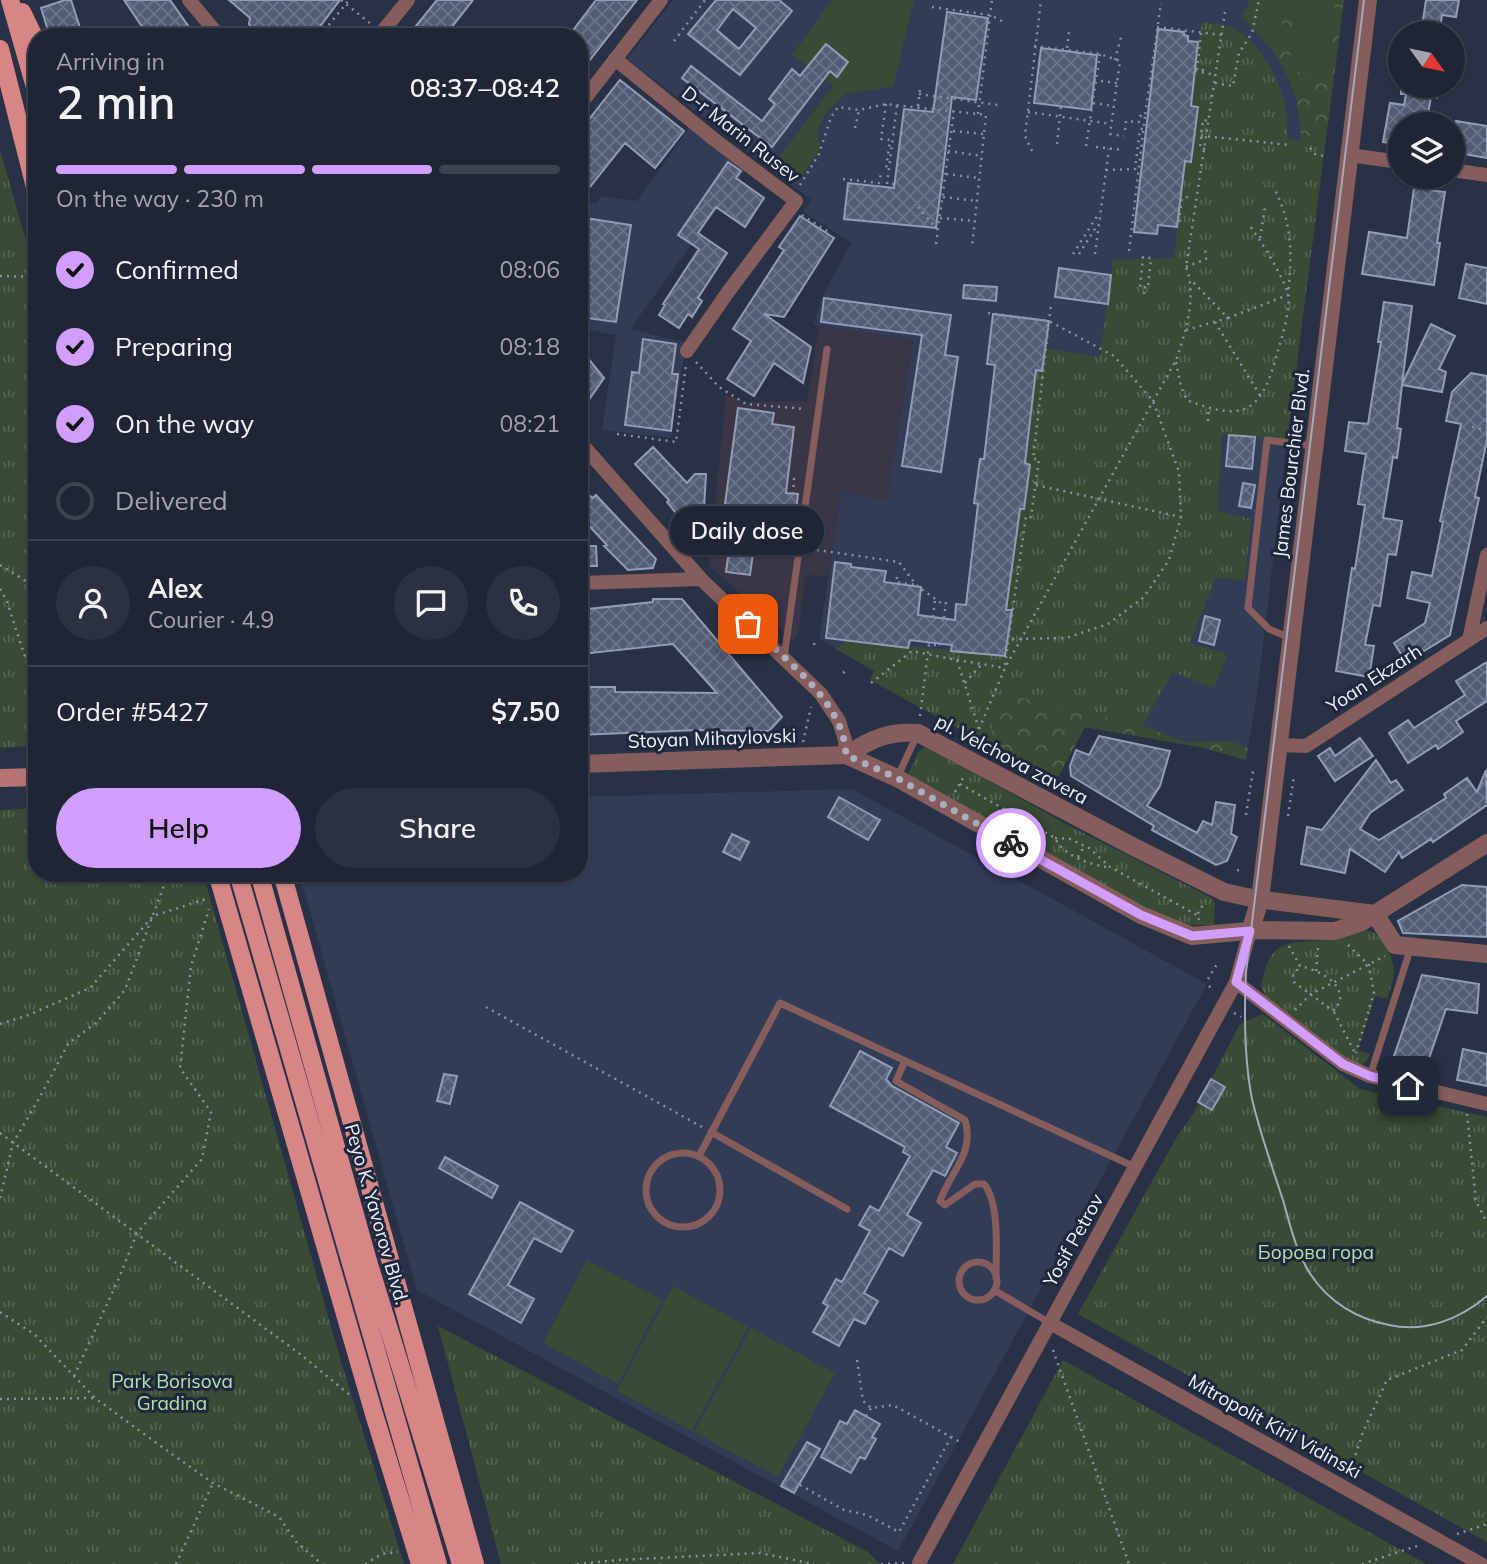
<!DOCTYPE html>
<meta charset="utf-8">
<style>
:root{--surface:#1f2535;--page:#2c3141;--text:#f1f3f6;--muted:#a1a5ad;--line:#3c4250;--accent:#d19dfe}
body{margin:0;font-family:Mulish,sans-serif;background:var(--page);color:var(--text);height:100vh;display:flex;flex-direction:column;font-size:26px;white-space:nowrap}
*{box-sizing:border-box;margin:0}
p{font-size:23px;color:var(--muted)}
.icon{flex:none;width:38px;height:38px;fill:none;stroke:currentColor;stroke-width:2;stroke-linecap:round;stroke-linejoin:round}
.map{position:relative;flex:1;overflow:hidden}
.sheet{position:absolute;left:28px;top:28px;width:560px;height:854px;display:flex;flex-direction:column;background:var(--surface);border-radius:28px;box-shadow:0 2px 5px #0004,0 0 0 2px var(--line)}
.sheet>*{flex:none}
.needle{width:46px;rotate:123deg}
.fabs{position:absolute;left:1388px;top:21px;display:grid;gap:14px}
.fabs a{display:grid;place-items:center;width:77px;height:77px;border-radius:50%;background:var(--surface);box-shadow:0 2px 5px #0004,0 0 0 2px var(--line);font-size:35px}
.pin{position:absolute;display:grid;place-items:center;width:60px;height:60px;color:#fff;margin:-30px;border-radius:14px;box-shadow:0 4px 10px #0006}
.courier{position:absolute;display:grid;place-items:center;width:70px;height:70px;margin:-35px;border:5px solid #d19dfe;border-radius:50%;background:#fff;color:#222;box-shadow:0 2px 9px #0007}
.bubble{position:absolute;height:49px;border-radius:24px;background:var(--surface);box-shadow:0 2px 5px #0004,0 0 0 2px var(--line);font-size:23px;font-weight:600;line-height:49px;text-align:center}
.head em{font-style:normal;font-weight:600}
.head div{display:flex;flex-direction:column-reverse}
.head{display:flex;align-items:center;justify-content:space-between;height:119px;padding:0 28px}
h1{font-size:46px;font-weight:600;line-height:52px}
.bar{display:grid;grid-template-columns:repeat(4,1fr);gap:10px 7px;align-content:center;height:84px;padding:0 28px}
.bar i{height:9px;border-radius:5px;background:var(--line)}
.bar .on{background:var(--accent)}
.bar p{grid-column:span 4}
.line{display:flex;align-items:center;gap:18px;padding:0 28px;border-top:2px solid var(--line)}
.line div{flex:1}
.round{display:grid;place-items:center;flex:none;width:74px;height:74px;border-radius:37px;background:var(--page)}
ol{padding:0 28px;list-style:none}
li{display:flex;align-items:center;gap:21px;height:77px}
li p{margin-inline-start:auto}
li .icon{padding:7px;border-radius:50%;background:var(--accent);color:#111;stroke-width:4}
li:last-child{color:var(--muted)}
li i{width:38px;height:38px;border:4px solid var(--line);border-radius:50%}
.button{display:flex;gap:14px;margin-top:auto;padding:14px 28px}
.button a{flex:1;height:80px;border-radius:42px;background:var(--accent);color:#111;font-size:28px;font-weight:600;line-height:80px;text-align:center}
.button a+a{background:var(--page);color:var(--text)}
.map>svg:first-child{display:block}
.commercial{fill:#3a3648}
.built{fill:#323c57}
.green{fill:#384b34}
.forest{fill:url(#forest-crowns)}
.park{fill:url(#park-tufts)}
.building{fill:url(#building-cross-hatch);stroke:#919cb7;stroke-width:2;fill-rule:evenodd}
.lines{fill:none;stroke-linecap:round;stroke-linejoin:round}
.path{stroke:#8a91a2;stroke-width:2.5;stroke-dasharray:2 5;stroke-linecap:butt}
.service{stroke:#865d5c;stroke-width:7}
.minor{stroke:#865d5c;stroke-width:14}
.tertiary{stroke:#865d5c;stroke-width:18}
.secondary{stroke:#b57573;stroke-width:18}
.primary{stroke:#d88685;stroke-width:18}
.tram{stroke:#a3aab9;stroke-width:2}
.done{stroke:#a9afbf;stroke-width:7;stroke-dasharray:0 12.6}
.route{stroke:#d19dfe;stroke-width:9}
.labels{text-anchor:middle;stroke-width:6;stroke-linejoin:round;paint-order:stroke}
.street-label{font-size:19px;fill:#eef3ff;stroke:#1f273d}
.park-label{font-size:19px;fill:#b4e2ab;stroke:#1f273d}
</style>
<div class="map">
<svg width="1487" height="1564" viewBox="0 0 1487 1564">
<defs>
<pattern id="forest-crowns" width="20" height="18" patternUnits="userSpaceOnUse" patternTransform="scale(1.75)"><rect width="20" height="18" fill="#384b34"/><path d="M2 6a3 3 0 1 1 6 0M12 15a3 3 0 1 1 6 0" fill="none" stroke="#556552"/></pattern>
<pattern id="park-tufts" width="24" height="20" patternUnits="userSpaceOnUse" patternTransform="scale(1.75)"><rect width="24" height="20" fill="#384b34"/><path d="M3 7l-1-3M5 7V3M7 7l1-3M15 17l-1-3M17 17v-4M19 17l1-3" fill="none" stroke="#556552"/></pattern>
<pattern id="building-cross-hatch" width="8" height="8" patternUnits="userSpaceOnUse" patternTransform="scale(1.75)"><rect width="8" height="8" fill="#525c75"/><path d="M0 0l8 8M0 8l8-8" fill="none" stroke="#6b748a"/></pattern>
</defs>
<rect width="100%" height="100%" fill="#293147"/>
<path class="commercial" d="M819,326L913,340L887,500L841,494L828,576L805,575L799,631L794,642L709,565L726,395L746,402L807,401Z"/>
<path class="built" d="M673,0H1344L1287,440L1258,688L1246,760L1199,747L1085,727L1057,779L870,680L874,671L819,639L841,493L887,500L913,340L813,325L823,295L851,243L803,212L811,200L627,59Z
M689,128L745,171L630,329L686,343L671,438L602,430L616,335L579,328V199L596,204L602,196L637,201Z
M852,789L1207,984L898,1551L417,1290L299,873H579V797Z"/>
<path class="green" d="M832,0H913V4L893,87L847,93L826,112L817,131L820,149L796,184L772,166L834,85L792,55Z
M1250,0H1295L1294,6L1284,5L1279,45L1272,50L1242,17Z
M1298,0H1336L1326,75L1289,71Z
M587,1260L662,1300L618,1384L543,1343Z
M673,1286L748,1327L692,1431L617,1391Z
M751,1328L835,1373L778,1477L694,1432Z"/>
<path class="forest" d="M1295,0H1298L1289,70L1326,75L1336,0H1344L1325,146L1301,142C1300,104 1294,82 1272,50L1279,45L1284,5L1294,6Z
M971,689L1005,694L1142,725L1185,742L1230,741L1248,748L1246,760L1204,748L1085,727L1057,779L986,743Z"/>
<path class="park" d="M1202,22C1212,24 1225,24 1234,29C1260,41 1279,78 1285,105C1287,115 1287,127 1287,138L1325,146L1287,440L1222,434L1217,511L1251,519L1245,580L1216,577L1190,643L1227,655L1214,688L1173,672L1142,725L1005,694L986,743L870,680L874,671L836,649L847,641L1005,655L1012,611L1006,610L1020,509H1024L1030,465L1025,463L1036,370H1042L1045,348L1100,357L1113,260L1174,258L1185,161H1191L1198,107L1191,106Z
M0,149L37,281V745L0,748Z
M926,746L1066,824L1212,898L1215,903L1214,925H1189L1163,917L947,800L908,775L918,752Z
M37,808V873H203L339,1355L404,1564H0V810Z
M1367,930C1376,932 1379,937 1384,944C1398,967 1395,975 1387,999L1375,996L1358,1050L1370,1054L1366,1062L1361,1065L1350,1061L1267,998C1259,989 1261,983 1264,973C1274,935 1300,944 1330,939C1342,937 1354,932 1367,930Z
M1263,1014L1360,1089L1487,1117V1542L1078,1314L1175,1140L1193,1114L1240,1024Z
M438,1326L868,1552L880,1564H501Z
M1063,1360L1426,1564H953Z"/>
<path class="building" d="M65,0H71L83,37H50L41,8Z
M124,0H170L196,37H149Z
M229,0H340L312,37H257L249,24L250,18Z
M437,0H473L444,37H407Z
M596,0H637L586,65L579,60V37H568Z
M716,0H779L792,11L740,75L688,34ZM733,9L756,28L739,49L717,30Z
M1426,0H1459L1456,17L1442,15L1439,33H1421Z
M947,12L988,18L976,100L952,97L936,228L844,219L848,183L894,188L904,109L933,112Z
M1158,29L1184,32V35L1188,36V41L1198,42L1191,106L1198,107L1191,162L1185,161L1177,227L1158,225L1157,234L1134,232Z
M826,44L848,62L837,77L830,71L772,147L682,78L691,66L762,121L775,104L769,99L792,69L800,76Z
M1041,48L1097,55L1091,110L1034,103Z
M620,80L684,131L655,168L625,143L586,192L579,187V132Z
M1401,86H1438L1437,98L1431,97L1426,124H1400V145L1383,142L1390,103L1404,105L1406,94H1401Z
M1456,121L1487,126V158L1452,152Z
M728,162L741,171L736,178L764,198L745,227L716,207L698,233L727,253L698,298L702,301L692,317L688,314L679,328L659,315L665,305L663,304L699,249L678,235Z
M1414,188L1445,192L1437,243H1440L1434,285L1362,274L1369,232L1407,238Z
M800,216L834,238L784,317L764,314L811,347L803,383L774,363L754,396L727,379L751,341L733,329L784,250L779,247Z
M579,217L631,225L616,322L579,317Z
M1466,264L1487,268V304L1459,298Z
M1059,268L1111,275L1108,304L1055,297Z
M964,285L997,287L996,301L963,298Z
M824,298L951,315L945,355L958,357L941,472L902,466L922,335L821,322Z
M1384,302L1412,306L1402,384L1431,324L1455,336L1439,369L1446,372L1442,392L1402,385L1397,428L1401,429L1397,458L1393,457L1383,518L1402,521L1396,555L1388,554L1380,606L1373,605L1365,645L1374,646L1369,677L1336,671L1352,568L1355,569L1365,505L1358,504L1366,454L1345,451L1349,422L1368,424L1381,342H1378Z
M993,314L1049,321L1042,371L1036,370L1025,463L1030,465L1024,509H1020L1006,610H1012L1005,656L951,651L952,645L910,640L908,648L826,638L835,562L851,564V567L886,571L884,582L921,587L918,615L955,620L956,604L966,605L978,504L974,503L980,459H984L995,365L987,364Z
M643,339L676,344L672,374H678L671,431L625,425L632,372L639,373Z
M579,347L604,378L579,414Z
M1471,373L1487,376V440L1475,497L1479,498L1450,635L1406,662L1394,643L1425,623L1430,603L1407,598L1412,572L1432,576L1443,522L1440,521L1461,424L1446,421L1452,392Z
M738,408L774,413L772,424L794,427L786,493L798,494L793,536L783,549L754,546L750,575L726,572L730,543L720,541Z
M1229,435L1255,437L1252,469L1226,466Z
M653,447L687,483L695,474H706L702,545L667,502L669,500L635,464Z
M1243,483L1255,485L1251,508L1239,506Z
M579,484L592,498L596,495L656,559L653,568L628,570L604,546L607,545L579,515Z
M579,546H596L597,566H579Z
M653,599H682L782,717L769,731L697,730L579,735V687H615V692L717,693L673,644L582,654L579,610L653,602Z
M1205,616L1220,620L1214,645L1199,641Z
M1487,662V701L1456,721L1463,732L1438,749L1436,745L1408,763L1389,733L1408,720L1414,728L1465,695L1456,681Z
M1099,736L1170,751L1160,786L1147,806L1197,833L1203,821L1212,825L1216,802L1235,805L1231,834L1237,837L1227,861L1216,865L1152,830L1154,826L1071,776L1070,766L1076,750L1089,755Z
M1360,738L1373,756L1335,781L1318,756L1330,748L1335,756Z
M1376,760L1391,783L1396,780L1403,790L1370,813L1360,829L1379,840L1446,798L1444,794L1467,778L1477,792L1486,770L1487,805L1433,842L1431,839L1402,858L1399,852L1385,872L1350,849L1345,873L1301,864L1307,827L1322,830Z
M839,797L880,820L868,840L828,817Z
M732,834L749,842L740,860L723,852Z
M1462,885L1487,887V937L1403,933L1398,921Z
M1422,975L1479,984L1477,1013L1446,1009L1425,1070L1393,1059Z
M1463,1049L1487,1054V1086L1457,1080Z
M860,1051L892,1068L886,1079L892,1086L959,1123L946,1147L957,1153L945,1176L933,1170L907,1215L921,1223L903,1256L889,1248L864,1293L878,1301L865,1324L854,1319L839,1346L813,1332L828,1306L823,1303L836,1279L842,1282L870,1231L859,1225L870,1206L879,1211L910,1156L903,1152L905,1147L830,1106Z
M444,1074L457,1076L450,1104L437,1101Z
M1211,1079L1225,1087L1212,1110L1198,1102Z
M445,1157L498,1186L492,1198L439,1168Z
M520,1202L573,1231L561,1252L534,1238L508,1285L534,1299L521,1323L469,1294Z
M855,1410L880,1424L872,1437L876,1439L865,1459L860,1457L851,1473L821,1457L840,1421L847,1424Z
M807,1442L820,1449L794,1493L781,1486Z"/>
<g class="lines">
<path class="path" d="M341,0L371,24
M932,7L990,15L1004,22
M1157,27L1222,35
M1201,33L1197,70H1203V73
M320,36L349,0
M674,41L705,0
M1034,46L1100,54L1120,61L1110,134L1124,136
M1067,48L1069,32
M1115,60L1121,37
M1195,71L1216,75
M1094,80L1117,83
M1215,83L1233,86L1239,53L1252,33L1259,0
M919,94L998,105
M1093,103L1114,106
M886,104L881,139L890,140L886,169L888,170
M918,106L920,89
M1028,112L1111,124
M978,114L992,0
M855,128L859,110
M1125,130L1126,121L1139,122L1140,116H1145L1161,3
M953,131L984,134
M1194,135L1290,145
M1057,144L1061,106
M1086,146L1100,54
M1096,147L1123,150
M1310,148L1315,154L1328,157
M1205,149L1200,148L1203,120L1209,121
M948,151L982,156
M1032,151L1025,136L1041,0
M1106,170L1135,169L1140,129H1146
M946,174L979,178
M843,179L879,183L881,173
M894,184H887L897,105
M800,185L819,154L831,117L838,107L859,110L886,104L986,115L972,247
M943,197L977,201
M918,207L938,230
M802,215L830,233
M940,218L975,221
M1179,222L1182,198L1188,197
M1260,238L1265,207
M936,244L954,111
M1129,251L1145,116
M1073,254L1099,213
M1079,254L1098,224
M1095,254L1109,149
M1186,267L1206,259L1205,248
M0,276L37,277
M1144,294V287L1148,288L1151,258L1143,257L1140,287H1144
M988,313L1049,321L1114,356L1153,401L1179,472L1181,517L1169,560L1144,597L1108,624L1066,638L1008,639
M1228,318L1288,295C1292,256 1293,226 1275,190
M1215,322L1261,397
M1186,330L1228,318L1190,279
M696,362L719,387L746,404L806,409
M1176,362L1181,387L1187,400C1251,426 1263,406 1279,347C1283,334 1291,306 1288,294C1283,277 1260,238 1248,224
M1208,421V408
M1472,427L1487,430
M617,434L676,442L686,365
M1036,485L1181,517
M793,494L794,479H797
M810,549L899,562L916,585L945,606
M0,565L37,588
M897,577L896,582L916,585
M0,589L6,599L30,672L31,702L37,716
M933,617L935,600
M944,618L946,602
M929,642V644L940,646V643
M814,645L815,639
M957,660L1005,668
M1005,665L1026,516L1031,517L1039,459H1033L1051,305
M843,673L847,669
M871,683L912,651L957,660L979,729
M965,683L981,665
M920,716L929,644
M972,741L979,729L1005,668L1176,360C1186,332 1197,296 1186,267L1225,12
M803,742L811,707
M960,784L1055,838C1063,856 1092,866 1110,867
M955,792L964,776
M1246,815L1253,771
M1288,816L1294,776
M1055,838L1070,839L1089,848L1110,867L1197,915
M1078,857L1085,845
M1237,870L1242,871
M1199,920L1197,915L1205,901
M1348,945L1369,965L1374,993L1356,1053
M1289,946L1300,966C1317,970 1343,981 1340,1002L1333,1011L1294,982L1293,976L1300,966
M1316,971L1318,947
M1208,979L1217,964
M1209,986L1213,990
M486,1007L702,1127
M1295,1010L1311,994L1385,956
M1334,1012L1355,1053
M1234,1013L1241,1017
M0,1024L26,1016L90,988L153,916L206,899
M1467,1114L1476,1201L1487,1223
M0,1133L300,1354L350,1395
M0,1198L13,1143L41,1095L68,1044L96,1023L125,990L166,880L165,873
M0,1312L34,1334L95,1398L155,1442L213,1483L279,1517L297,1543L322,1564
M1053,1350L1129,1564
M857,1360L863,1401L871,1408L893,1405L962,1443
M74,1376L119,1278L137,1233L202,1159L211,1112L180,1068L191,966L209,909
M0,1399L95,1398
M866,1416L871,1408
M1349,1475L1363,1432L1387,1380L1462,1350L1487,1317
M800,1485L844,1510L867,1515L899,1532L951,1437
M1457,1534L1487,1524
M176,1564L213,1483
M365,1564L382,1554L398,1552
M577,1564L618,1560L760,1553L814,1564
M881,1564L906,1563
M1362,1564L1417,1546"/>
<path class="service" d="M1290,638L1269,629L1248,608L1267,440L1313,446
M784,658L827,349
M897,778L917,735
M905,1061L896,1081L965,1120C975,1153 951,1171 940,1201L945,1205L975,1184H984C1000,1203 996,1253 996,1278
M1370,1076L1411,947
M711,1132L847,1209
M646 1190a37 37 0 1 1 74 0a37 37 0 1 1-74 0Z
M699,1156L780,1003L1135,1167
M959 1281a19 19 0 1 1 38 0a19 19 0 1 1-38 0Z
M994,1290L1050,1323"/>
<path class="minor" d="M189,0L220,37
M378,37L408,0
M615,59L715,140L796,201L728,292L687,351
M579,106L661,0
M1349,155L1400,162
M1452,170L1487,175
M579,441L701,579L821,694L839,721L845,740L846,755
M579,583L701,579
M1469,640L1487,555
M1278,745L1306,746L1487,628
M1236,982L1343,1064L1370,1076L1487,1104
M1050,1323L1481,1564
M919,1563L1236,982L1250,931"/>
<path class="tertiary" d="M846,755C872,739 887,731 918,733L1134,847L1224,892L1256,899L1375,914
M579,764L846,755L897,778L1141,915L1192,936L1259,930L1335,931L1362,922L1487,843
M1375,914L1395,945L1487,954
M1250,931L1260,900L1368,0"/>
<path class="secondary" d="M0,778L37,777"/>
<path class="primary" d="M10,0L37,94
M22,12L37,43
M0,49L37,195
M217,873L374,1414L420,1564
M238,873L438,1564
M259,873L368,1261L461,1564
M282,873L475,1564"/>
<path class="tram" d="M1364,0L1246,972C1244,1013 1244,1058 1252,1099C1260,1133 1272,1167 1283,1200C1290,1225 1296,1252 1311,1275C1329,1302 1357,1319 1389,1325C1425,1333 1460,1319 1487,1296"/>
</g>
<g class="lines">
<path class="done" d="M748,624C785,660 844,701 846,755L897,778L1011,843"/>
<path class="route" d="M1011,843L1141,915L1192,936L1250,931L1236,982L1343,1064L1370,1076L1408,1086"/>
</g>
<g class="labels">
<g class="street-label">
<text transform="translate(741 134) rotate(38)" y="7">D-r Marin Rusev</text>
<text transform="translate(1291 463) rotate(-83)" y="7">James Bourchier Blvd.</text>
<text transform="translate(1374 678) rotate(-33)" y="7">Yoan Ekzarh</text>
<text transform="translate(712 738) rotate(-2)" y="7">Stoyan Mihaylovski</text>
<text transform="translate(1012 759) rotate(28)" y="7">pl. Velchova zavera</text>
<text transform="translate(377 1214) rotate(74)" y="7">Peyo K. Yavorov Blvd.</text>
<text transform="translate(1073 1240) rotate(-61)" y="7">Yosif Petrov</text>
<text transform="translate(1275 1426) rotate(29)" y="7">Mitropolit Kiril Vidinski</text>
</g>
<g class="park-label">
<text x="1316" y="1259">Борова гора</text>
<text x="172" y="1388">Park Borisova<tspan x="172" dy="22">Gradina</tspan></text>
</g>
</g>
</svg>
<div class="fabs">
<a><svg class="needle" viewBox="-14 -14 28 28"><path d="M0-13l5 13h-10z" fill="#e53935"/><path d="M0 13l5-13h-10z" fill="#a1a5ad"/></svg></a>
<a><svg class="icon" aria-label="layers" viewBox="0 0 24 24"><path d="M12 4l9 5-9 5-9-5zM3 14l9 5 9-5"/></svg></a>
</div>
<div class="pin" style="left:748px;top:624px;background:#ea580c"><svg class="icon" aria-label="bag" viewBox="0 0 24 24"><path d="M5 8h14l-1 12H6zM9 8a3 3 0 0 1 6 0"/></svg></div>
<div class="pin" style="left:1408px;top:1086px;background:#1f2937"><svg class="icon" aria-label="home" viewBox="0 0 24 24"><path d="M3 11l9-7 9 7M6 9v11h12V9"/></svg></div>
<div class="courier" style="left:1011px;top:843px"><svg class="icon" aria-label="bike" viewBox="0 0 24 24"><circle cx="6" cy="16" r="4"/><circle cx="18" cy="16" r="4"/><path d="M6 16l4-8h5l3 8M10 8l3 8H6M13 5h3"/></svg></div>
<div class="bubble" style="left:670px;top:506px;width:154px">Daily dose</div>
<section class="sheet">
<div class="head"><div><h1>2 min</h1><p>Arriving in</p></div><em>08:37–08:42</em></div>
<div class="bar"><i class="on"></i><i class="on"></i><i class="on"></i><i></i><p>On the way · 230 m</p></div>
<ol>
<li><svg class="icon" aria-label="check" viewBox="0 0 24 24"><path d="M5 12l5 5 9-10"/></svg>Confirmed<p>08:06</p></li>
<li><svg class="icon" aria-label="check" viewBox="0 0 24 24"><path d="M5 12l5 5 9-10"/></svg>Preparing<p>08:18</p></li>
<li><svg class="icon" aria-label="check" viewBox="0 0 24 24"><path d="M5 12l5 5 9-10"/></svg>On the way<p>08:21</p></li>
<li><i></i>Delivered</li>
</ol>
<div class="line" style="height:126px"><a class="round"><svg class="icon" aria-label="person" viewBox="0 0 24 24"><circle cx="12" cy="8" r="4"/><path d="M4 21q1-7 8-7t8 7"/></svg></a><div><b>Alex</b><p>Courier · 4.9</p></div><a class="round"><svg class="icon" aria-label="chat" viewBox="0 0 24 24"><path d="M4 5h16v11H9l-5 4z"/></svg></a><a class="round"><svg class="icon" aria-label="phone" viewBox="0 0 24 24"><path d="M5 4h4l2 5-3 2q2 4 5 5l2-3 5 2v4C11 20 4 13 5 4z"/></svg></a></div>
<div class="line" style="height:91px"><div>Order #5427</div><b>$7.50</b></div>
<div class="button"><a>Help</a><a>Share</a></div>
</section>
</div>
